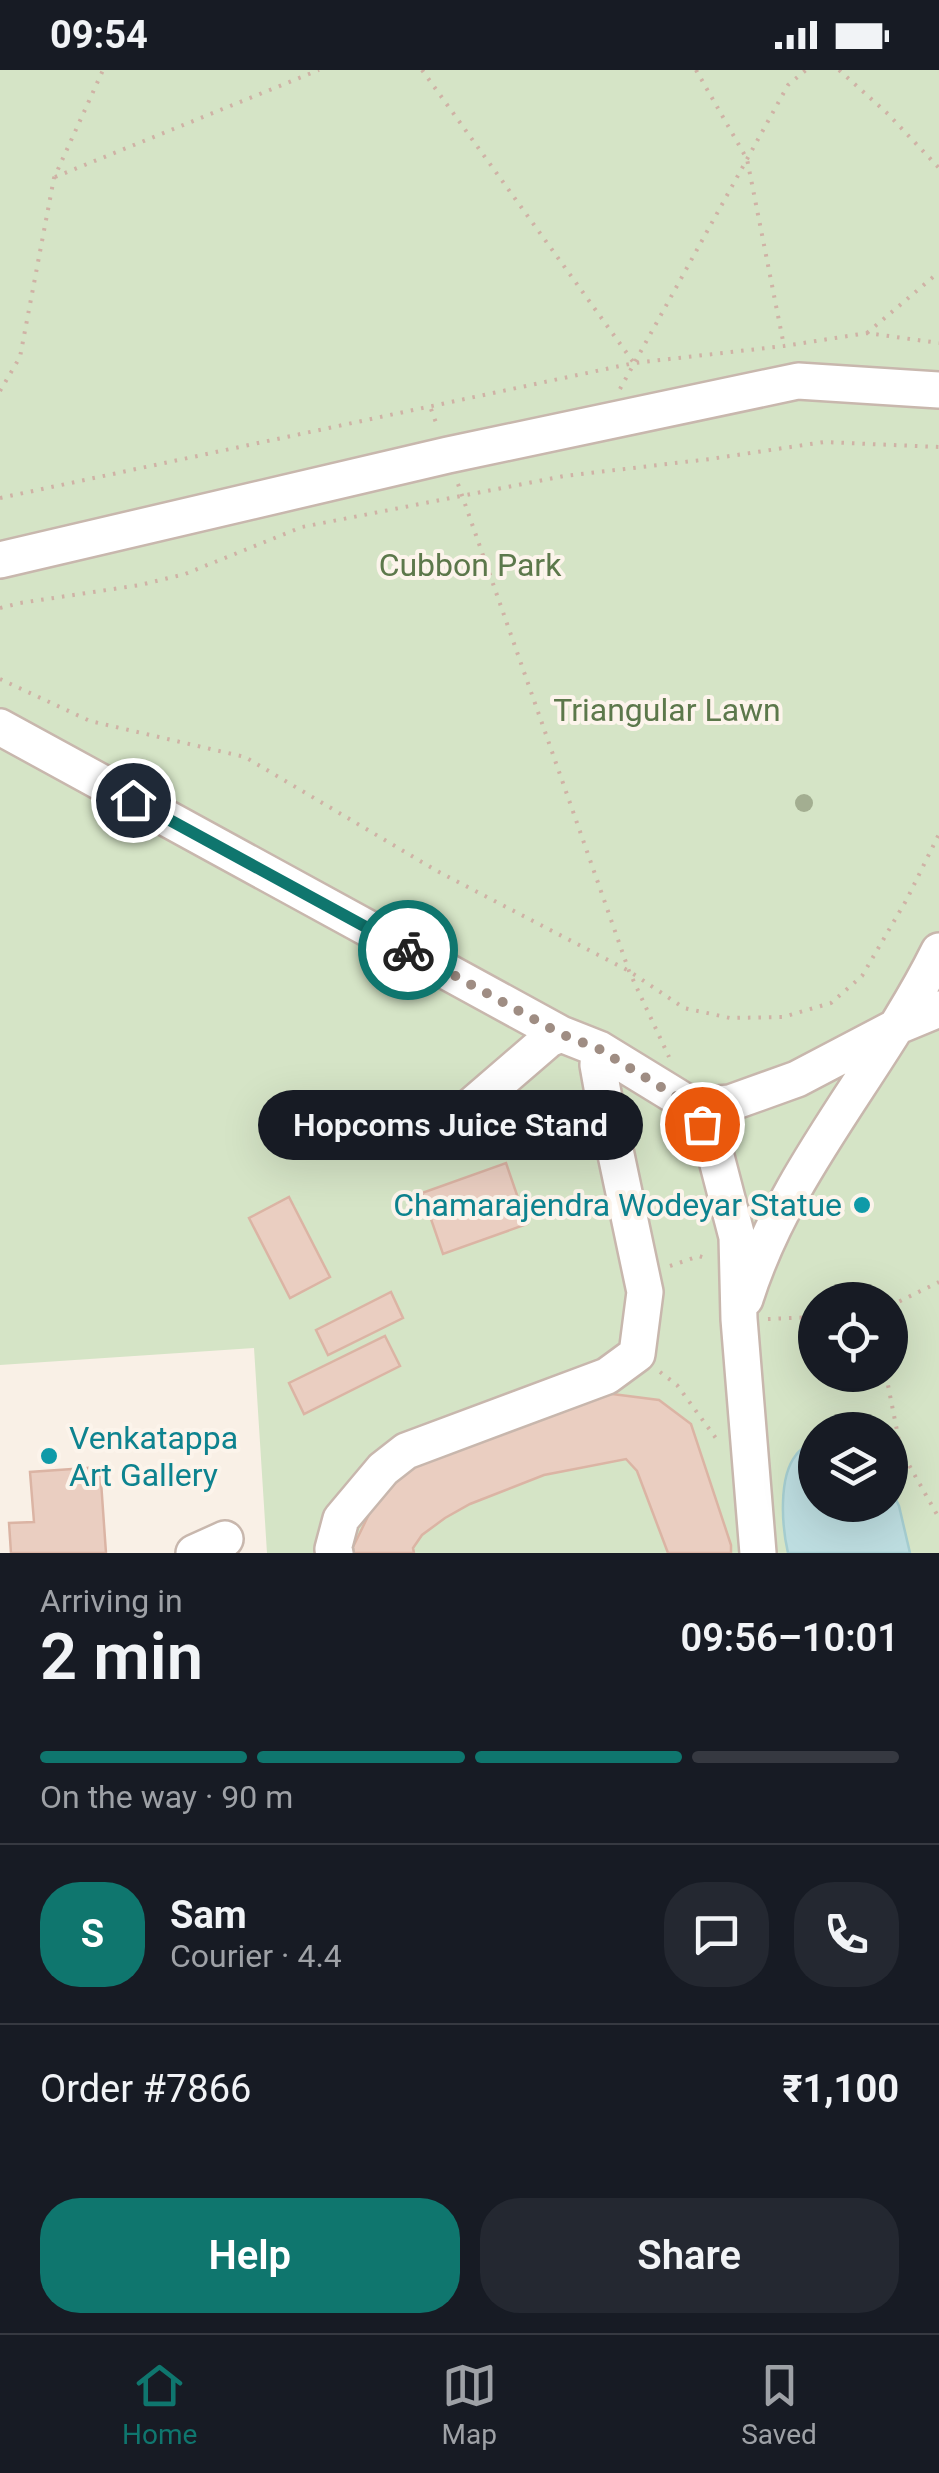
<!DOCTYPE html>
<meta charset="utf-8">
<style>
:root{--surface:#171b24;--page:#242831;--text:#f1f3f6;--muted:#9ea1a6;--line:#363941;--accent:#0f766e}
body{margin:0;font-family:Roboto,sans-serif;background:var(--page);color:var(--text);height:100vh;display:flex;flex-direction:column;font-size:38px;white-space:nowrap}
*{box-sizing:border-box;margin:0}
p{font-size:32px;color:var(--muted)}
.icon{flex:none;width:55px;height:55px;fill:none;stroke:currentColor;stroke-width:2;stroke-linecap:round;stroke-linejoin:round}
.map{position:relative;height:1483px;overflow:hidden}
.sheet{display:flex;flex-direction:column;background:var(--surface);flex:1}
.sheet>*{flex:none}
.tools{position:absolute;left:798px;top:1212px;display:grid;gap:20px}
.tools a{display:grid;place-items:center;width:110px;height:110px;border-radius:50%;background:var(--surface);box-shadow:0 10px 40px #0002;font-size:50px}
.pin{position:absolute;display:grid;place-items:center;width:85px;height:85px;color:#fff;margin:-42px;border:5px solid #fff;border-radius:50%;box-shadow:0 2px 10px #0007}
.courier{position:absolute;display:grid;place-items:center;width:100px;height:100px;margin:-50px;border:8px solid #0f766e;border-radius:50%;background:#fff;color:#222;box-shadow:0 2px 12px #0007}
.bubble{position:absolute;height:70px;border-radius:35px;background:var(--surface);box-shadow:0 10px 40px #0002;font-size:32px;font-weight:600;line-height:70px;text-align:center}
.summary em{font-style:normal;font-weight:600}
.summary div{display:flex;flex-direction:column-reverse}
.summary{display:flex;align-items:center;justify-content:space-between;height:170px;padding:0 40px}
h1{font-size:65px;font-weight:600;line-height:75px}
.bar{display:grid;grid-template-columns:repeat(4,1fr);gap:15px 10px;align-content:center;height:120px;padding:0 40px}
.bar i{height:12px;border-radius:8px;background:var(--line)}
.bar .selected{background:var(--accent)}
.bar p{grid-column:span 4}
.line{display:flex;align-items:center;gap:25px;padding:0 40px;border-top:2px solid var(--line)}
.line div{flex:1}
.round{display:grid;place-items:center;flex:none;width:105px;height:105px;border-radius:40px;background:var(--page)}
.action{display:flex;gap:20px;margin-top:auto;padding:20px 40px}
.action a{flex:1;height:115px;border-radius:40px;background:var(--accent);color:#fff;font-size:40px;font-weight:600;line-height:115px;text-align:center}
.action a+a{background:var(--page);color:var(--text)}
.status{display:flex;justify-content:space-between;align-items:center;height:70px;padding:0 50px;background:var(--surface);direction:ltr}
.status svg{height:28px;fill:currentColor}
.tab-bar{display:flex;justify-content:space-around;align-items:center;height:140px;border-top:2px solid var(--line);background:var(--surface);font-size:28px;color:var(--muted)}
.tab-bar a{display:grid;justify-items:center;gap:5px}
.tab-bar .selected{color:var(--accent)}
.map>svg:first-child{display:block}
.green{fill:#d5e4c6;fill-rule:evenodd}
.water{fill:#bddde0;stroke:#a5cdd0;stroke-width:2.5}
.building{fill:#eacec1;stroke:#dbb4a4;stroke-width:2.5}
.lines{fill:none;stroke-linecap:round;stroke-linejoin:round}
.minor-casing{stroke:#c8b7ad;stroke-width:40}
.path{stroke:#cfb2a5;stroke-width:4;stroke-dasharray:2.5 8;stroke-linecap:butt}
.minor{stroke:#fff;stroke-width:35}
.tree{fill:#a3ae91}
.done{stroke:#9f8d83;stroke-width:10;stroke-dasharray:0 18}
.route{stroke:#0f766e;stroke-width:12}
.culture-dot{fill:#0f9aa8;stroke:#fcf4eb;stroke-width:4}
.labels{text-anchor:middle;stroke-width:8;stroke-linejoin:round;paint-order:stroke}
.park-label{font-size:32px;fill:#5c784b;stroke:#fcf4eb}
.culture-label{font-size:32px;fill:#0d838f;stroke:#fcf4eb;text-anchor:end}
</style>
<div class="status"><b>09:54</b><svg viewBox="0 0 49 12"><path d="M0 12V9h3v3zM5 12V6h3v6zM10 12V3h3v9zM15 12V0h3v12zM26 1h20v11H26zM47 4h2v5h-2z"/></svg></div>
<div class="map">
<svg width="939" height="1483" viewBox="0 0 939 1483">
<rect width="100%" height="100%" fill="#f9f0e6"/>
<path class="green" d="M0,0H939V1483H267L254,1278L0,1295ZM815,1230H890V1305H815ZM815,1360H890V1435H815Z"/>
<path class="water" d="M815,1369V1435H890V1417L899,1436L910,1483H788C782,1457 778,1407 796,1385C800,1379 809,1374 815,1369Z"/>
<path class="building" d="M506,1093L527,1154L443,1184L422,1123Z
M289,1127L330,1207L290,1228L249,1148Z
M391,1222L403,1248L328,1285L316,1260Z
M385,1266L400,1296L304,1344L289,1313Z
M581,1320L659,1330L691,1354L731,1475V1483H668L637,1401L626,1389L544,1405L470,1434L445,1448L422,1465L413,1478L414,1483H353V1477L373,1436L420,1381Z
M100,1397L106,1483H11L9,1453L34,1452L30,1402Z"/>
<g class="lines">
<g class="minor-casing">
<path id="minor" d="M0,490L448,385L798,311L939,320
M0,657L561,964L599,979L692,1036L730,1033L797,1009L898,956L939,939
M692,1036L712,1071L737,1167L739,1249L758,1483
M432,1070L549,969L561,964
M745,1229C785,1101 880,1000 939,881
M194,1483L225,1469
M335,1483L333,1479L341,1449L383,1399L406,1381L607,1306L637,1284L645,1222L603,1023L598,995L599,979"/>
</g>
<path class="path" d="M422,0L634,293
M696,0L747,89L784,276
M839,0L888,44L939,98
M55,107L319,0
M867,263L939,202
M620,319L788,15L806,0
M0,321L20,287L54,108L103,0
M431,339L438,358
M458,414L629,901L669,987
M0,428L634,293L784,276L867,263L939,273
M0,538L20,533L140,515L185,504L302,457L564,406L710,389L824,372L939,377
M0,609L90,651L245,687L437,801L629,901L684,938L730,948L783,947L831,933L862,906L907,829L939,764
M670,1196L699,1186L708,1189
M890,1236L939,1212
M768,1249L815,1247
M660,1302L677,1315L718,1371
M886,1305L901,1381L939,1448"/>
<use href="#minor" class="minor"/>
</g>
<circle class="tree" cx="804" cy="733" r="9"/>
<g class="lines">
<path class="done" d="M408,880L561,964L599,979L692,1036L702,1054"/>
<path class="route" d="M133,730L408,880"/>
</g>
<g class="culture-dot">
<circle cx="862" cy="1135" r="10"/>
<circle cx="49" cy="1386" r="10"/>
</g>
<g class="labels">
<g class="park-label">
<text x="470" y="506">Cubbon Park</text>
<text x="667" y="651">Triangular Lawn</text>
</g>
<g class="culture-label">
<text x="842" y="1146">Chamarajendra Wodeyar Statue</text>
<text x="69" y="1379" text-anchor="start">Venkatappa<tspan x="69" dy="37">Art Gallery</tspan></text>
</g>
</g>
</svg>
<div class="tools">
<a><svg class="icon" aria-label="locate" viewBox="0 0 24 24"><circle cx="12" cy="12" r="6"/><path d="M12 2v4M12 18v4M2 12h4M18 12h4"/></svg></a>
<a><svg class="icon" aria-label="layers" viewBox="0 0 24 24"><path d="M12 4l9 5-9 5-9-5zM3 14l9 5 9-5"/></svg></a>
</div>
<div class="pin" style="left:702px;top:1054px;background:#ea580c"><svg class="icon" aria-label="bag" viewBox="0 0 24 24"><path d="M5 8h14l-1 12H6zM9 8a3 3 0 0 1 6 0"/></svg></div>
<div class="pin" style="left:133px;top:730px;background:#1f2937"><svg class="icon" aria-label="home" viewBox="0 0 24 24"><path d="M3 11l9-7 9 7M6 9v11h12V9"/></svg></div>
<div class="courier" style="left:408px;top:880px"><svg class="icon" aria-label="bike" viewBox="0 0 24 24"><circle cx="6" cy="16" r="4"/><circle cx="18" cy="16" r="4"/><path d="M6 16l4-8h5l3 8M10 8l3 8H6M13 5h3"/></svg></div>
<div class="bubble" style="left:258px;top:1020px;width:385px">Hopcoms Juice Stand</div>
</div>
<section class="sheet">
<div class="summary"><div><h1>2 min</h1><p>Arriving in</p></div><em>09:56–10:01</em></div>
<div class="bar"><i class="selected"></i><i class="selected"></i><i class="selected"></i><i></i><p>On the way · 90 m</p></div>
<div class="line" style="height:180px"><b class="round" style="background:var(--accent);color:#fff">S</b><div><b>Sam</b><p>Courier · 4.4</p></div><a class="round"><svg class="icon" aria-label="chat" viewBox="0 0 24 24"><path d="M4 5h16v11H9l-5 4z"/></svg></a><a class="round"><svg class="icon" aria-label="phone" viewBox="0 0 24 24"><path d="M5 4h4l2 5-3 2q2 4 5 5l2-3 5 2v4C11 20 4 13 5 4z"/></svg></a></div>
<div class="line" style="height:130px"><div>Order #7866</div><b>₹1,100</b></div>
<div class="action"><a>Help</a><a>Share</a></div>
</section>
<nav class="tab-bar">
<a class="selected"><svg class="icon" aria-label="home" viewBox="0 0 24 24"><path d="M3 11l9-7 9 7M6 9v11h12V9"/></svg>Home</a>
<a><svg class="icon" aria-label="map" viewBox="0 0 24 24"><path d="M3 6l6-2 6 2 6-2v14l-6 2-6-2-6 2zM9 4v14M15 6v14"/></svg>Map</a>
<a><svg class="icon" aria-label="saved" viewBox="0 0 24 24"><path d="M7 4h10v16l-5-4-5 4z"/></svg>Saved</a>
</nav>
